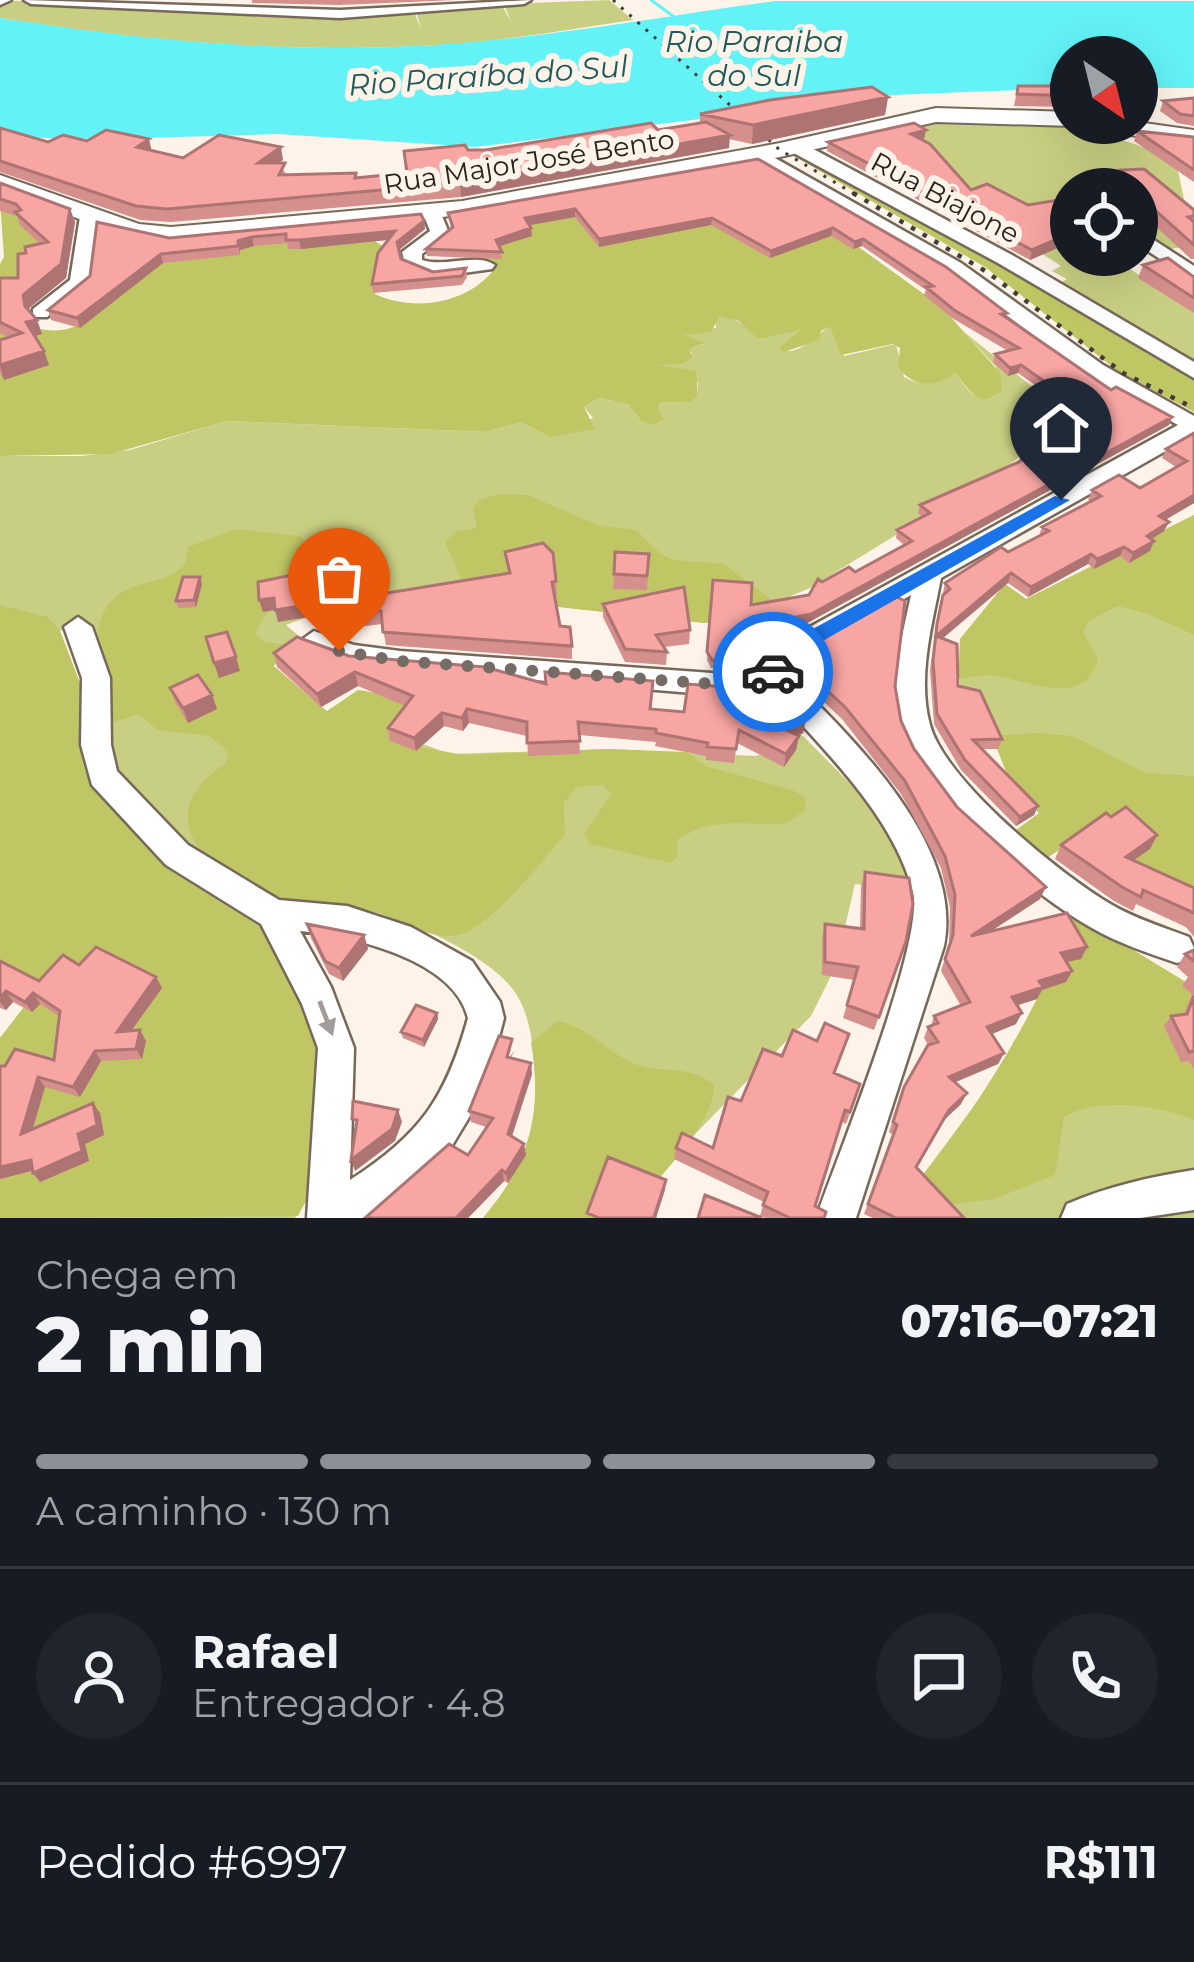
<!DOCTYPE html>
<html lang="pt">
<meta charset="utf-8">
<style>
:root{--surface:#171b24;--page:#20242c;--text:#f1f3f6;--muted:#9ea1a6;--line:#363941;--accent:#8c9099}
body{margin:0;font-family:Montserrat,sans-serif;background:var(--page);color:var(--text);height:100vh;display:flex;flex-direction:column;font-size:45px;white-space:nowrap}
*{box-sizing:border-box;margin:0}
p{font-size:39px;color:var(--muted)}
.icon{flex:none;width:66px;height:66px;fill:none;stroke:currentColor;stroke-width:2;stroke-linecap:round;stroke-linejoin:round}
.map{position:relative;height:1218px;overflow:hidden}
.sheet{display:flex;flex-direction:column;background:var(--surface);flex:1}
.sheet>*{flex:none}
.needle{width:78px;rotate:145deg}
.controls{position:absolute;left:1050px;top:36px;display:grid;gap:24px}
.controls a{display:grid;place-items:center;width:108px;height:108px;border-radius:50%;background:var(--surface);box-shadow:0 12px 48px #0002;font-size:60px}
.pin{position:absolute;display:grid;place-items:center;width:102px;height:102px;color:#fff;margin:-123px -51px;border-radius:50% 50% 50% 0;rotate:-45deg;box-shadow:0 0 12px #0007}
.pin .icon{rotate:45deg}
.courier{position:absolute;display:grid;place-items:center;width:120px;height:120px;margin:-60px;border:9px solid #1a73e8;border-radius:50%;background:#fff;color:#222;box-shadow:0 3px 15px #0007}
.headline em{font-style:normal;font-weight:800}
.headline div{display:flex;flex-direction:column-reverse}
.headline{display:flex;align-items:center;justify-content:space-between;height:204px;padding:0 36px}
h1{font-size:78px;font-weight:800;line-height:90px}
.bar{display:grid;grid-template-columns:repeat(4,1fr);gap:18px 12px;align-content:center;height:144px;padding:0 36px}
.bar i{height:15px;border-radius:9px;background:var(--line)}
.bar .selected{background:var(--accent)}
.bar p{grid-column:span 4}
.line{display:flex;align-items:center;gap:30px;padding:0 36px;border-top:3px solid var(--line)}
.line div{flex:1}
.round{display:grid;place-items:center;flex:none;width:126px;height:126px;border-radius:63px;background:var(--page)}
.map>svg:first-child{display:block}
.green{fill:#c9cf82}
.forest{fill:#c0c664}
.water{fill:#63f2f6}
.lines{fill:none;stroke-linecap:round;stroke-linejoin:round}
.stream{stroke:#63f2f6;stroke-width:3}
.street-casing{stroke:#77695a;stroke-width:5}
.secondary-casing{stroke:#77695a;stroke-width:4}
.street{fill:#fff;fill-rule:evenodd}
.secondary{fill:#fff;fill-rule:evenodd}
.rail-far1{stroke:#423c35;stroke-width:3;stroke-dasharray:3 8;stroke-linecap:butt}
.rail{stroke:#423c35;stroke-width:4.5;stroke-dasharray:4.5 9;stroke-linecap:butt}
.wall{fill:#d58f8d}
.shaded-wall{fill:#ae7473}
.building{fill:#f8a6a4;stroke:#ae7473;stroke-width:3}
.oneway{fill:#9f9c9a}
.route{fill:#1a73e8}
.done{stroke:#746c65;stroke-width:12;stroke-dasharray:0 21.6}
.labels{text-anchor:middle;stroke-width:12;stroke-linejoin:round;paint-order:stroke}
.far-street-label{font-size:27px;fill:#2a241e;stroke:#fef3e9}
.far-water-label{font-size:30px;font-style:italic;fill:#1f5b5d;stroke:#fef3e9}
</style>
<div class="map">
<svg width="1194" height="1218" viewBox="0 0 1194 1218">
<rect width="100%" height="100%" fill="#fef3e9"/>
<path class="green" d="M0,0L272,14L414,11L421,30L417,14L503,7L511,22L504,4L609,0L633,20C572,29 511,40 450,44C301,55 147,42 0,18Z
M929,120C1022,123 1090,120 1176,161L1194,247L1165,249L1137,228V189H1071L1065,196L1071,201V255H1110L1194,313V367L1058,284L1067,279L1052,271L1061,266L962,202L902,125Z
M723,315L744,324L758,339L801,329L780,348C798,359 813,335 830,327L844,356L896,344L904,377C924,388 935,380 955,373C969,389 970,402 995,396L996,367L963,331L1045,397L1052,405C1051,433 1028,449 1008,466L810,588L758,610L705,623L424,592L358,598L286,625L307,643L273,665L327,712L358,690L393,733L450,754L608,749L756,756L803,736C846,780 903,829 915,891L855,884L836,966L811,1016L696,1133L632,1211L483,1218C519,1176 538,1133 535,1077C534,1051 531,1020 518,997C497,958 405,917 362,909C334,903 299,906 272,895C234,880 196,851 167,824C150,809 119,785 113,763C99,714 110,670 85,621L60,631L81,686L86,776L133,831L177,867L307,1200L295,1218H0V1038L41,985L0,965V456H81L130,450L226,421L486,432L521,422L549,437L593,418L584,407L599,398L629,405L655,425L665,419L658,408L661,402L690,403L698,396V383L689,380L697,373L660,369L656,364L692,354L688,349L703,344L681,334L716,328V318Z
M1194,515V910L1081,835L1044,860L1039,813L1008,777L987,719L960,693V639L1005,584L1026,599Z
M1119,943L1194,987V1218H953L919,1180L1000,1071L1050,980Z"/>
<path class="forest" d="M794,151L1018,270L1138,346L1194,375V412L1119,372L985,267L787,152Z
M668,195L835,230L942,307L1000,373L1002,390C978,412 969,388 955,373C935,388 913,388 898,367L900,348L893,344L841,355L830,327L821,331L819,340L784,352L779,348L800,330L758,339L739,321L720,316L711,332L684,335L705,343L689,349L692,357L683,364L657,365L696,371L698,396L690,403L661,402L658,408L665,419L655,425L642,421L629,405L599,398L584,407L595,429L549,437L521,422L486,432L227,421L111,454L0,456V264L4,257L0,201L39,236L41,254L11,316C67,351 96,317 135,277C143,269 151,257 163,255C211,244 326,236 375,241L384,247L386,261L372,278L375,294C413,312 465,304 492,272L468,234Z
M499,494L528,495L597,525L636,530L662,555L674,560L724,564L776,603L705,623L476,598L465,587L445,542L457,531L477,528L473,508L479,500Z
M1194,515V635L1146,613L1117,606L1089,621L1083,632L1098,659C1085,708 1032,682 997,676C984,674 971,677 958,679L960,639L1005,584L1026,599Z
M235,529L300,536L327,563L326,569L265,615L255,634L264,642L287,645L289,655L273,666L327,711L358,690L421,700L393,734L425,748L464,755L608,749L687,752L708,767L792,790L805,797V810L785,824C745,826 714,815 677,840V857L671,863L590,844L584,834L611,794L603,785L576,787L564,803L565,834C544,860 490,927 459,935C429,941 400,919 372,911C342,902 310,906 281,898C212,879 142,818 226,763L228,751L209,736L158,730L138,714L109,724C101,679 76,607 135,586C153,580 173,579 186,563L188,547Z
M0,605L48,617L60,631L81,686L82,763L92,787L133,831L177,867L262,925L320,1027L314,1185L298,1216L0,1218V1038L41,985L0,965Z
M1038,733L1073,736L1146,773L1194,776V910L1081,835L1044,860L1012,833L1039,813L1008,777L992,736Z
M1076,915L1194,987V1120C1159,1105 1098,1097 1064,1117L1055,1175L994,1199L942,1205L919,1180C986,1098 1035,1012 1076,915Z
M558,1021C586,1026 606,1051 633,1063C662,1075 688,1063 714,1085C715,1127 651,1182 628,1218H483C530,1163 543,1113 531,1042Z"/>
<path class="water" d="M775,1H1194V88H1137V57H1071V88L893,95L475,147L278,134L105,139L0,137V18C147,41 299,55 447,44C557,36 666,16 775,1Z"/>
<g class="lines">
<path class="stream" d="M651,0L677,19"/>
<g class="street-casing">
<path id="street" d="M0,0H11L0,5Z
M24,0L340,10L531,0L524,4L340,18L31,4Z
M790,143H802L1012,255L1194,362V378L998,263L790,151Z
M759,149L961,263L1103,365L1194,416V435L941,578C932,625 917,678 930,725C945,781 1062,876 1112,905C1136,919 1163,927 1189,937L1194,948L1189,959L1177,963C1148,953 1118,943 1092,928C1028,892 926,803 902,732C888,689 902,637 911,595L808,653L786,673C853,738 964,845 944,946L856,1218H816C837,1158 925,941 913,892C894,819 831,757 782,703L766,688L741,697L352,665L304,648L300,641L314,631L354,645L400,651L740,675L761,668L768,654L788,639L1178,425L1087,375L947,271L753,158L750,154Z
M431,205L440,211L449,233L422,254V260C446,268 475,252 495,265L492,269L435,277L406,267L402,252L430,231L422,211Z
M81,210L97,214L90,282L47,317H33V309L70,280Z
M1137,229L1194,266V281L1137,244Z
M78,617L92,627L110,678L111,745L117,771L188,845L279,900L347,906L411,927L472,961L500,1002L504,1018L494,1056L471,1114L447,1154L419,1181L363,1218H307L318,1048L302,1004L261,924L166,865L92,785L81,745L82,678L64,627ZM300,931C351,936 454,959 468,1018C446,1098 420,1135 350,1180L354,1048L331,987Z
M1194,1170V1210L1140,1218H1061L1067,1204C1109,1186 1150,1177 1194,1170Z"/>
</g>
<g class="secondary-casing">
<path id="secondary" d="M936,108L1071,112V123H1079L1071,126L936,122L780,157L462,215L171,243L126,236L0,190V175L139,224L171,227L462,201L780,143Z
M1137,122L1194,130V144L1094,130L1083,123Z"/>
</g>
<use href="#street" class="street"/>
<use href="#secondary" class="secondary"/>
<path class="rail-far1" d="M613,0L780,150L858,196"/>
<path class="rail" d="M853,193L987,272L1123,373L1194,408"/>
</g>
<path class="wall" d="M252,0H456L340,5L252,3Z
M1071,82V107L1014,106L1018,86H1050Z
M888,97L885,115L752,144L729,139V148L461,197L171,222L140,220L0,172V128L48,142L87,141L152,151L183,158L283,160L278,163L287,175L357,178L406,173L468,150H486L658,130L700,123V114Z
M1194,98V126L1177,123L1160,111L1163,101Z
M926,130L924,139L922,140L971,190L1028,205L1071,198V242L1030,260L827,151L828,142Z
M1137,131L1194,137V182L1134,141Z
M758,159L1006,318L1111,390L1172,417L1169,425L809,622L748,635L760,654L759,662L739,670L711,668L707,660L713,580L751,605L809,595L822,582L855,572L904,545L896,538L897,530L923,517L918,513L920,505L1019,462L1022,452L1026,450L1019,446L1021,438L1047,430L1072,411L1018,373L1008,376L993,362L995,354L1008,351L952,318L924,295L926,290L862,246L853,249L831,236L770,258L711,225L599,247L575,217L529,225L532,236L499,246L502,259L427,256L426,249L451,228L448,213Z
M1121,170L1194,210V259H1191L1137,209V189H1122L1118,182Z
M0,183L70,209L75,222L66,278L28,309L37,320L42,334L35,336L44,351L49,365L4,380L0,373V340L8,337L0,333V278H18L26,253L40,244L20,225L17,216L0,211Z
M424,221L425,229L398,250L401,259L433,272L466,268L467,277L462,285L373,293L372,284L387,240L301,249H288L287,243L254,246L240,250V255L163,263L80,328L51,320L48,310L169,238Z
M1143,265L1194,277V313L1138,278Z
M1194,433V503L1165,520L1164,531L1152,539L1154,541L1150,551L1129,563L1120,556L1094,569L1088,564L1028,597L1008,583L942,638L958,686L1002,739L998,749H982L1038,806L1034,815L1016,826L961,770L934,724L930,670L935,634L945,583L1039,536L1042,527L1091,502L1088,500L1092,490L1140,488L1176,467L1162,458L1166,449Z
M505,552L556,581L557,594H554L560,626L572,646V659L386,645L382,624L326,631L324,618L363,597L508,573Z
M649,554L647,590L613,589L614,574Z
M202,584L196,607L178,608L176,601Z
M603,604L690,630L689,644L664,647L667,652L666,665L625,662L603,617Z
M274,653L349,656L545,684L651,709L806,720L803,733L798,736L796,750L784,767L737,743L734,763L706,760V756L655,746L656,742L579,735L580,754L528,756L527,736L469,723L463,731L444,726L416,751L390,741L388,728L405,706L358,686L321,707L277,667Z
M795,661L895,686L901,721L914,749L957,807L1040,899L991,931L1087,947L1081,959L1067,962L1072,971L1066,982L1042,990L1037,999L1017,1005L1016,1024L992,1034L1004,1053L998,1064L955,1082L961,1104L944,1120L917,1168L964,1218H873L864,1214L893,1135L889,1132L900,1098L928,1045L924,1038L928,1027L931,1026L934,1016L961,1006L941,971L949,946L950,907L941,868L901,794L842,719L793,673Z
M170,688L212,695L217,709L188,723L175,702Z
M1111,817L1157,835L1150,849L1133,861L1194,888V937L1186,927L1136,904L1133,911L1114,901L1055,859L1061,845Z
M865,872L906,941L874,1030L843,1018L854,980L822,975V937L825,924L860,928L861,886Z
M307,924L364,935L368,949L343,981L329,974L311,938Z
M1194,950V1069L1189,1061L1181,1062L1164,1026L1171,1016L1184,1014L1192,994L1182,986L1188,977L1177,967L1185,954Z
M0,961L39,981L79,965L156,977L162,988L131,1031L146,1041L142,1059L101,1061L80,1097L45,1087L33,1129L100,1113L104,1135L85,1144L89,1161L40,1182L32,1171L0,1179V1066L54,1060L59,1016L40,1004L32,1012L13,1002L6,1010L0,1008Z
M437,1013L438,1019L424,1047L403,1038L401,1032Z
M817,1041L845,1046L835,1074L860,1084L846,1124L842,1122L815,1206L824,1218H765L760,1216L764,1202L674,1159L676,1148H713L741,1101L782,1056Z
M514,1051L511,1058L532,1074L512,1136L526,1155L508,1183L504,1181L468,1218H365L468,1155L486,1127L471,1122L469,1111Z"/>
<path class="shaded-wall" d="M888,97L885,115L752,144L753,125Z
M926,130L924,139L909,143L911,134Z
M730,135L729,148L461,197L460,183Z
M149,139L152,152L137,147Z
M281,147L283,160L261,176L258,163Z
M70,209L75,222L66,278L28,309L30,320L25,306L23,295Z
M575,209V217L525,226V218Z
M712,218L711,225L599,247V239Z
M424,221L425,229L398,251L397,242Z
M531,228L532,236L497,247L496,240Z
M833,228L831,236L770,258L771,251Z
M395,231L396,239L301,249L299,240Z
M1071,233V242L1030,260L1032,250Z
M252,237L254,246L240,250V255L238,241Z
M863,239L862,246L853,249L855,242Z
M161,254L163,263L80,328L77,318Z
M37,320L42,334L32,337L26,322Z
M44,351L49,365L4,380L0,365Z
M1021,365L1018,373L1008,376L1010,368Z
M1172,417L1169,425L809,622L736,638L737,629Z
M1194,495V503L1155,526L1159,516Z
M1169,522L1164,531L1142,545L1147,536Z
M1154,541L1150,551L1129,563L1133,553Z
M1124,547L1120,556L1094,569L1097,559Z
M1091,554L1088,564L1028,597L1031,587Z
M316,570L322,615L278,622L275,610L263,612L259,600L274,598Z
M1011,573L1008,583L935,645L936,636Z
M200,577L202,584L196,607L194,600Z
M760,654L759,662L739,670L740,662Z
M236,657L240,671L219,678L214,663Z
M355,672L358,686L321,707L317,694Z
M212,695L217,709L188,723L183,708Z
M467,709L469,723L463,731L462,718Z
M442,713L444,726L416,751L414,738Z
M806,720L803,733L783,743L786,730Z
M799,736L796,750L784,767L786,754Z
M1038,806L1034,815L1016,826L1020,817Z
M1157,835L1150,849L1118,871L1126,857Z
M1046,887L1040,899L967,947L971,936Z
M364,935L368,949L343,981L339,968Z
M1087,947L1081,959L1055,964L1061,953Z
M1072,971L1066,982L1042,990L1037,999L1006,1009L1012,997L1039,981Z
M156,977L162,988L123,1042L117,1032Z
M6,991L13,1002L6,1010L0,1002V998Z
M33,993L40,1004L32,1012L25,1002Z
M437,1013L438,1019L424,1047L423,1040Z
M1022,1013L1016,1024L982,1038L987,1027Z
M140,1030L146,1041L142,1059L136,1049Z
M95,1051L101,1061L80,1097L73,1087Z
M1004,1053L998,1064L944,1087L949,1077Z
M531,1063L532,1074L509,1145L508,1134Z
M38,1077L45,1087L28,1144L21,1134Z
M967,1093L961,1104L944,1120L911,1177L949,1110Z
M93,1103L100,1113L104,1135L85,1144L89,1161L40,1182L33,1173L78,1134Z
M398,1110L402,1122L395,1141L355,1171L351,1160Z
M524,1144L526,1155L508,1183L506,1173Z
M31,1160L38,1169L0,1179V1167Z
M502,1170L504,1181L468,1218H456Z
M666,1180L665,1190L656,1218H653Z"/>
<path class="building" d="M1053,81L1071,82V96L1017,94L1018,86H1050Z
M872,87L888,97L753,125L700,114L770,100Z
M1194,98V116L1180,114L1163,101Z
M706,122L730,135L460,183L167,209L136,206L0,161V128L48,142L63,135L87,141L106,130L149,139L137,147L183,158L219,135L281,147L258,163H285L279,175L356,173L355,178L407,173L404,151L465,145L468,150H486L651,123L658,130Z
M914,123L926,130L911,134L930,144L971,190L987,184L1028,205L1071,198V233L1032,250L828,142Z
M1137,131L1194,137V170Z
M758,159L946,267L1007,313L1001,314L1111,390L1116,387L1172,417L811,614L737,629L750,637L760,654L740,662L712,660L707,652L713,580L752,583L751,605L809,595L818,579L822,582L849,567L855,572L912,541L897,530L930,513L920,505L1019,462L1027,455L1022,452L1034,446L1021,438L1042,427L1047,430L1079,406L1021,365L1010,368L995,354L1019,348L954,310L926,287L933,286L863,239L855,242L833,228L771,251L712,218L599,239L575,209L525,218L531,228L496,240L502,252L426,249L453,227L448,213Z
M1144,169L1194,210V216L1188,217L1194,222V245L1137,194V189H1131L1124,182H1133L1121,170Z
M0,183L70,209L61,264L23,295L25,306L37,320L26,322L44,351L0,365V340L22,333L0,322V278H18V254L26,253L25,247L48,242L15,212L21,210L16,204L0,199Z
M421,214L424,221L397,242L401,259L433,272L466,268L462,276L372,284L378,253L395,231L299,240H286V234L252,237L238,241V246L161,254L77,318L48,310L90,276L97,222L169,238Z
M1168,258L1194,277V298L1143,265Z
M1194,433V495L1159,516L1169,522L1147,536L1154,541L1133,553L1124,547L1097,559L1091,554L1031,587L1011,573L936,636L957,644L958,686L980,691L1002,739L973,740L1038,806L1020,817L965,760L937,714L933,661L937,624L943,595L950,589L945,583L1001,547L1008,552L1049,531L1042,527L1101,496L1092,490L1119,475L1140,488L1187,461L1166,449Z
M543,543L553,553L556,581L552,582L560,626L570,627L572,646L383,632L381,611L324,618L362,590L363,597L510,573L505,552Z
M615,552L649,554L647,576L614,574Z
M316,570L319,603L275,610L274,598L259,600L258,582Z
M183,577H200L194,600L176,601Z
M684,587L690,630L656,635L667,652L625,649L603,604Z
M897,597L905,601L895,686L901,721L914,749L957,807L1046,887L971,936L1067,913L1087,947L1061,953L1072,971L1039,981L1043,987L1012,997L1022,1013L987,1027L1004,1053L949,1077L967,1093L949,1110L916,1167L964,1218H896L868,1204L897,1125L893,1122L904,1087L928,1045L938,1042L928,1027L938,1023L934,1016L970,1002L945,959L953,935L955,895L945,856L905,781L845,707L795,661L813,644Z
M227,632L236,657L214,663L206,637Z
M297,637L349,656L485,667L546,684L545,672L653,681L650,709L684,712L688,684L779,691L806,720L786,730L799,736L786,754L739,730L736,749L707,747L708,743L656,733V729L578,722L580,741L527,743V722L467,709L462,718L442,713L414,738L388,728L413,696L355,672L317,694L274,653Z
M198,675L212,695L183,708L170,688Z
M1126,807L1157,835L1126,857L1194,888V913L1143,890L1141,897L1122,887L1061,845L1106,813L1111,817Z
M865,872L909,878L913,904L906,941L879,1017L847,1005L858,967L825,962V924L864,929Z
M307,924L364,935L339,968L325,961Z
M96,947L156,977L117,1032L140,1030L136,1049L95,1051L73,1087L38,1077L21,1134L93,1103L97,1125L78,1134L82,1151L33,1173L31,1160L0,1167V1066H5L15,1049L54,1060L60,1011L33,993L25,1002L6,991L0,998V961L39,981L63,955L79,965Z
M1194,950V961L1185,954Z
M1194,996V1051L1189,1052L1171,1016L1187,1014Z
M416,1005L437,1013L423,1040L401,1032Z
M825,1023L849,1034L834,1073L860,1084L850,1112L845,1110L815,1206L826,1212L824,1218H790L763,1205L768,1192L676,1148L682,1133L713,1148L728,1097L741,1101L763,1049L782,1056L793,1030L817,1041Z
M499,1036L512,1039L507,1057L531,1063L508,1134L524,1144L506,1173L502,1170L456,1218H365L449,1144L468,1155L493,1118L469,1111Z
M353,1101L398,1110L392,1129L351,1160L357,1120L352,1119Z
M608,1157L666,1180L654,1217L656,1218H599L587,1213Z
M705,1195L762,1218H698Z"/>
<defs><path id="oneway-solid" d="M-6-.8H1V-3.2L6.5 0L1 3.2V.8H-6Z" transform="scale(3)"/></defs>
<use class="oneway" href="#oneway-solid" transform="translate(326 1018) rotate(69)"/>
<path class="route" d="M1055,496L1070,500L805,651L789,662L780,677H765L762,672L774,652L791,641Z"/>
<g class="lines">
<path class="done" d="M339,651L400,661L741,686L761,682L773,672"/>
</g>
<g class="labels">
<g class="far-street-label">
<text transform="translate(529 162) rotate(-9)" y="9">Rua Major José Bento</text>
<text transform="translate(945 198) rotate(28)" y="9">Rua Biajone</text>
</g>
<g class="far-water-label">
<text x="754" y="52">Rio Paraiba<tspan x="754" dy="34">do Sul</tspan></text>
<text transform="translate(488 76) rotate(-4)" y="10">Rio Paraíba do Sul</text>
</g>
</g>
</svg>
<div class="controls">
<a><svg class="needle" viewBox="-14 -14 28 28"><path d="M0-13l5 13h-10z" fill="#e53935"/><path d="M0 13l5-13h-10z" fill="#9ea1a6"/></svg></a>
<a><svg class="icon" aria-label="locate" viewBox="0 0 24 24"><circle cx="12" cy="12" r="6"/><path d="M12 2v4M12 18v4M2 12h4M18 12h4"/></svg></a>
</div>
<div class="pin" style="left:339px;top:651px;background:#ea580c"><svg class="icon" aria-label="bag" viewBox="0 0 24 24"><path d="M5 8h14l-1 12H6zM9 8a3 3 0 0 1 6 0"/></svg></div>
<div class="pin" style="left:1061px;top:500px;background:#1f2937"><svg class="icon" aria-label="home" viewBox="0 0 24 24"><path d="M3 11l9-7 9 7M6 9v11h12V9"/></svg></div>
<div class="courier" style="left:773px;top:672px"><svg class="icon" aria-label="car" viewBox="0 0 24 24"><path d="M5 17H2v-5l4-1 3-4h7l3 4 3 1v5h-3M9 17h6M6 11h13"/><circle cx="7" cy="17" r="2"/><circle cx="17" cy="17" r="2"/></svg></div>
</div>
<section class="sheet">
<div class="headline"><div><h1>2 min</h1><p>Chega em</p></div><em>07:16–07:21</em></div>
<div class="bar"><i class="selected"></i><i class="selected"></i><i class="selected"></i><i></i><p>A caminho · 130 m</p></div>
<div class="line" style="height:216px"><a class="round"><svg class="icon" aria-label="person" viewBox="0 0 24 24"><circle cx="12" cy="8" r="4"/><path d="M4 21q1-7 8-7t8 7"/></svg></a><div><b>Rafael</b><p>Entregador · 4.8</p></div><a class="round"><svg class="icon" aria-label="chat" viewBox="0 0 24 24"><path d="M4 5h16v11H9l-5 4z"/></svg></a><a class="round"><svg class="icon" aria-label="phone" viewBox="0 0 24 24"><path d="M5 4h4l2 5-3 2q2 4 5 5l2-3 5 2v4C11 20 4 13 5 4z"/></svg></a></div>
<div class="line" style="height:156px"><div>Pedido #6997</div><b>R$111</b></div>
</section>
